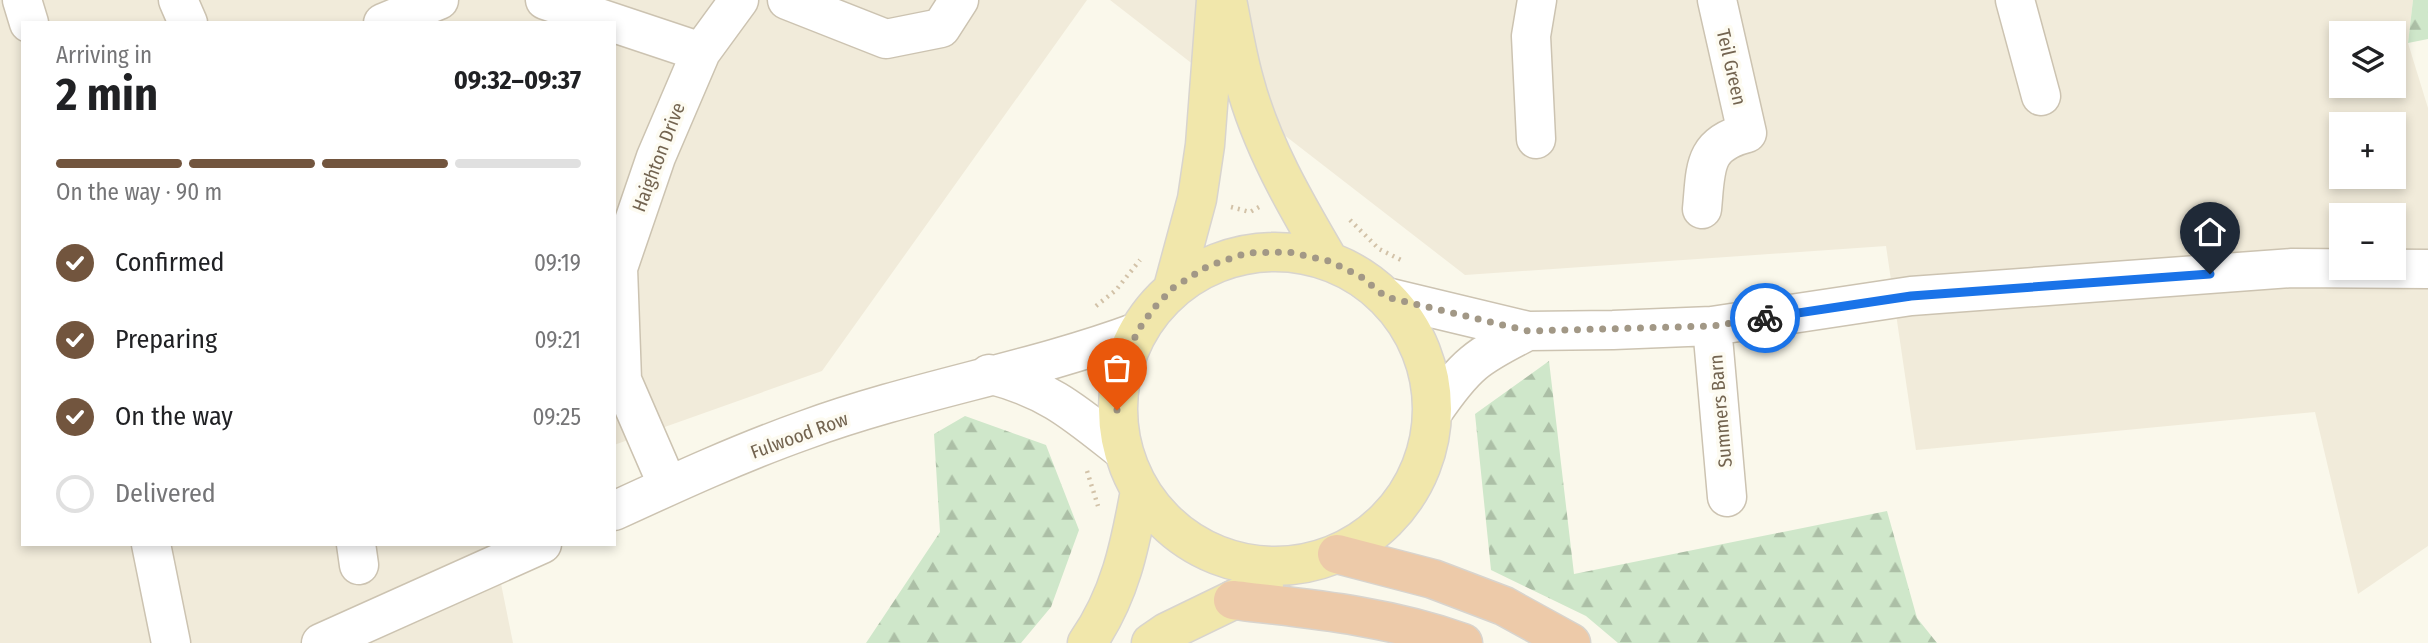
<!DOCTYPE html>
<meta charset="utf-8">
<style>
:root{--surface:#fff;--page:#f2f2f2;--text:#202124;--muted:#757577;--line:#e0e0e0;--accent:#72553e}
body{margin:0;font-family:"Fira Sans Condensed",sans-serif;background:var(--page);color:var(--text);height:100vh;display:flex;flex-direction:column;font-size:26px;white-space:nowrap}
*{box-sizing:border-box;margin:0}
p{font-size:23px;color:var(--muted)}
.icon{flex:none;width:38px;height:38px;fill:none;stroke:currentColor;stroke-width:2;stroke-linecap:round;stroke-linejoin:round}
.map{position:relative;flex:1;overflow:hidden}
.details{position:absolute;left:21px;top:21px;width:595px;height:525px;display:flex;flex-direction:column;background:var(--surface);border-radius:0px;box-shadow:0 4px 10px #0003}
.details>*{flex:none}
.controls{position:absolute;left:2329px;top:21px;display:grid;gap:14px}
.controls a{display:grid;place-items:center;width:77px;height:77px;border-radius:0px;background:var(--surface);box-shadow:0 4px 10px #0003;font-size:35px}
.pin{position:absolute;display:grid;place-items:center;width:60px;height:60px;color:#fff;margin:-72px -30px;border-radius:50% 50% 50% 0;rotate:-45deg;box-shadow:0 0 7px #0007}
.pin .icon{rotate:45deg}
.courier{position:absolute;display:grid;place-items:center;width:70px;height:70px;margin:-35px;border:5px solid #1a73e8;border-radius:50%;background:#fff;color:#222;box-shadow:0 2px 9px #0007}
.overview em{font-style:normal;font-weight:700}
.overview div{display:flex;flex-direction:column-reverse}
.overview{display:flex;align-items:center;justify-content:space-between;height:119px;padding:0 35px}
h1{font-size:46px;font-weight:700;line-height:52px}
.bar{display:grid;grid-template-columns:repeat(4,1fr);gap:10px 7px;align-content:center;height:84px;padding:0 35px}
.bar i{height:9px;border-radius:5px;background:var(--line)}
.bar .active{background:var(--accent)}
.bar p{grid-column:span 4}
ol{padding:0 35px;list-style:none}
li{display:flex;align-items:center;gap:21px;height:77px}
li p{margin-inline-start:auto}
li .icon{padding:7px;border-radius:50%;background:var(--accent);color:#fff;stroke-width:4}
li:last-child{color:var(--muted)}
li i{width:38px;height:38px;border:4px solid var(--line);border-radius:50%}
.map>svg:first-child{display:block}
.residential{fill:#f1ebda;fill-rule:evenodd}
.forest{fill:url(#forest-firs)}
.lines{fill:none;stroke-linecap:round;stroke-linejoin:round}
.minor-casing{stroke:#ccc3b1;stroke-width:41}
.major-casing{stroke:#d8d4ce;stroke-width:41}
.highway-casing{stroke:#d8d4ce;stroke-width:41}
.path{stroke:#d2c2a8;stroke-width:4.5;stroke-dasharray:2 5;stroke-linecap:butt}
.minor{stroke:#fff;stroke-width:38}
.major{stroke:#f1e7ab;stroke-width:38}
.highway{stroke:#edcaa9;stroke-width:38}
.done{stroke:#a29886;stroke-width:7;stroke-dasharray:0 12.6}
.route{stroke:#1a73e8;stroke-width:9}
.labels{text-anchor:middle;stroke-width:7;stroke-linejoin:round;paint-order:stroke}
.street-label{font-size:19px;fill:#736450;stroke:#fdfbf1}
</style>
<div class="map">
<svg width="2428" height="643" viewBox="0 0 2428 643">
<defs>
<pattern id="forest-firs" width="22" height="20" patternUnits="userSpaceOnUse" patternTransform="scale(1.75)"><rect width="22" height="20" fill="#cfe7ca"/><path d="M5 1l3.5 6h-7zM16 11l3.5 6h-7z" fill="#acbfa6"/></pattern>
</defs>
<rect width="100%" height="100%" fill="#faf8eb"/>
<path class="residential" d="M0,0H1087L822,371L614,445V23H23V544H493L513,643H0Z
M1110,0H2413L2408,43L2428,108V546L2358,594L2315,412L1916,450L1886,246L1465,275ZM2342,33H2394V86H2342ZM2342,124H2394V177H2342ZM2342,215H2394V268H2342Z"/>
<path class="forest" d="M2413,0H2428V39L2408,43Z
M1549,361L1574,574L1887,511L1917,618L1937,643H1618L1586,616L1491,570L1475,414Z
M965,416L1046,445L1079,530L1051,607L1021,643H866L940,532L934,434Z"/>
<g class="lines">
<g class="minor-casing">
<path id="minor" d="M22,0L29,23
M178,0L188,23
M545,0L614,23
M787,0L886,39L941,28L959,0
M2015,0L2041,96
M383,23L439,0
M614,23L701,52
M1536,139L1531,36L1537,0
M1702,209C1706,169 1702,144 1747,133L1717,0
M1386,297L1528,331L1613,330L1712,326L1911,296L2292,268L2428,269
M1712,326L1727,497
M989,374C1050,390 1074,412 1122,450
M1433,412C1466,364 1476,357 1528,331
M668,486L622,380L618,268L656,157L701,52L739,0
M614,511C677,482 740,453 805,430C914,390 1029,372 1137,332
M151,544L171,643
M356,544L359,565
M321,643L542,544"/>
</g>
<g class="major-casing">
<path id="major" d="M1228,5C1233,30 1237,55 1244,80C1261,145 1295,203 1329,261
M1118 409a157 157 0 1 1 314 0a157 157 0 1 1-314 0Z
M1173,288L1197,199L1205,145L1216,0
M1087,643C1120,596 1130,546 1140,491
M1151,643L1167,632L1264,585"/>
</g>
<g class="highway-casing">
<path id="highway" d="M1337,554L1433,579L1504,606L1571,643
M1233,600C1312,609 1388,616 1463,643"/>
</g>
<path class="path" d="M1231,207L1250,212L1259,207
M1350,220L1379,249L1403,261
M1096,306L1116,290L1140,260
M1087,471L1098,506"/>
<use href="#minor" class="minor"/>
<use href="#major" class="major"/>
<use href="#highway" class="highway"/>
</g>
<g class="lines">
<path class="done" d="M1117,410L1122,370L1137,332L1153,309L1173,288L1208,266L1247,253L1289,252L1329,261L1360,276L1386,297L1528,331L1712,326L1765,318"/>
<path class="route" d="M1765,318L1911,296L2210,274"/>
</g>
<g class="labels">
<g class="street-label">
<text transform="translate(1732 67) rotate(77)" y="7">Teil Green</text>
<text transform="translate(658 157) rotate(-69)" y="7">Haighton Drive</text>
<text transform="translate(1720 411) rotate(-95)" y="7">Summers Barn</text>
<text transform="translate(799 435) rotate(-20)" y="7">Fulwood Row</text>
</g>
</g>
</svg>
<div class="controls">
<a><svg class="icon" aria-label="layers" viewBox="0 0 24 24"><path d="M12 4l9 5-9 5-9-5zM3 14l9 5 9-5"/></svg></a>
<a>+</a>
<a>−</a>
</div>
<div class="pin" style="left:1117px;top:410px;background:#ea580c"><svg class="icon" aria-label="bag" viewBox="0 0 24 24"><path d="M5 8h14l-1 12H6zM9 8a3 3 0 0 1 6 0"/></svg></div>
<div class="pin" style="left:2210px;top:274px;background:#1f2937"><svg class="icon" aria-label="home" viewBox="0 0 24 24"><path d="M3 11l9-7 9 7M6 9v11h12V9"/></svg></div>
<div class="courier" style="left:1765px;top:318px"><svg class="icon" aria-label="bike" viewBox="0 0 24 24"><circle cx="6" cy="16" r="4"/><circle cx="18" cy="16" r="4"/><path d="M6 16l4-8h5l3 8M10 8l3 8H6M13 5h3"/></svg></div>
<section class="details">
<div class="overview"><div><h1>2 min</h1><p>Arriving in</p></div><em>09:32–09:37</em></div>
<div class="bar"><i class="active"></i><i class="active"></i><i class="active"></i><i></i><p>On the way · 90 m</p></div>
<ol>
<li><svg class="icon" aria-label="check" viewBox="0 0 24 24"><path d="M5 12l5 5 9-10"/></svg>Confirmed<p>09:19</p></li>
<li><svg class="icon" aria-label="check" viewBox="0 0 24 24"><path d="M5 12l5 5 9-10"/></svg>Preparing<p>09:21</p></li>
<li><svg class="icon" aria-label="check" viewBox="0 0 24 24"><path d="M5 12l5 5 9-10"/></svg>On the way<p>09:25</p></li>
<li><i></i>Delivered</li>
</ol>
</section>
</div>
